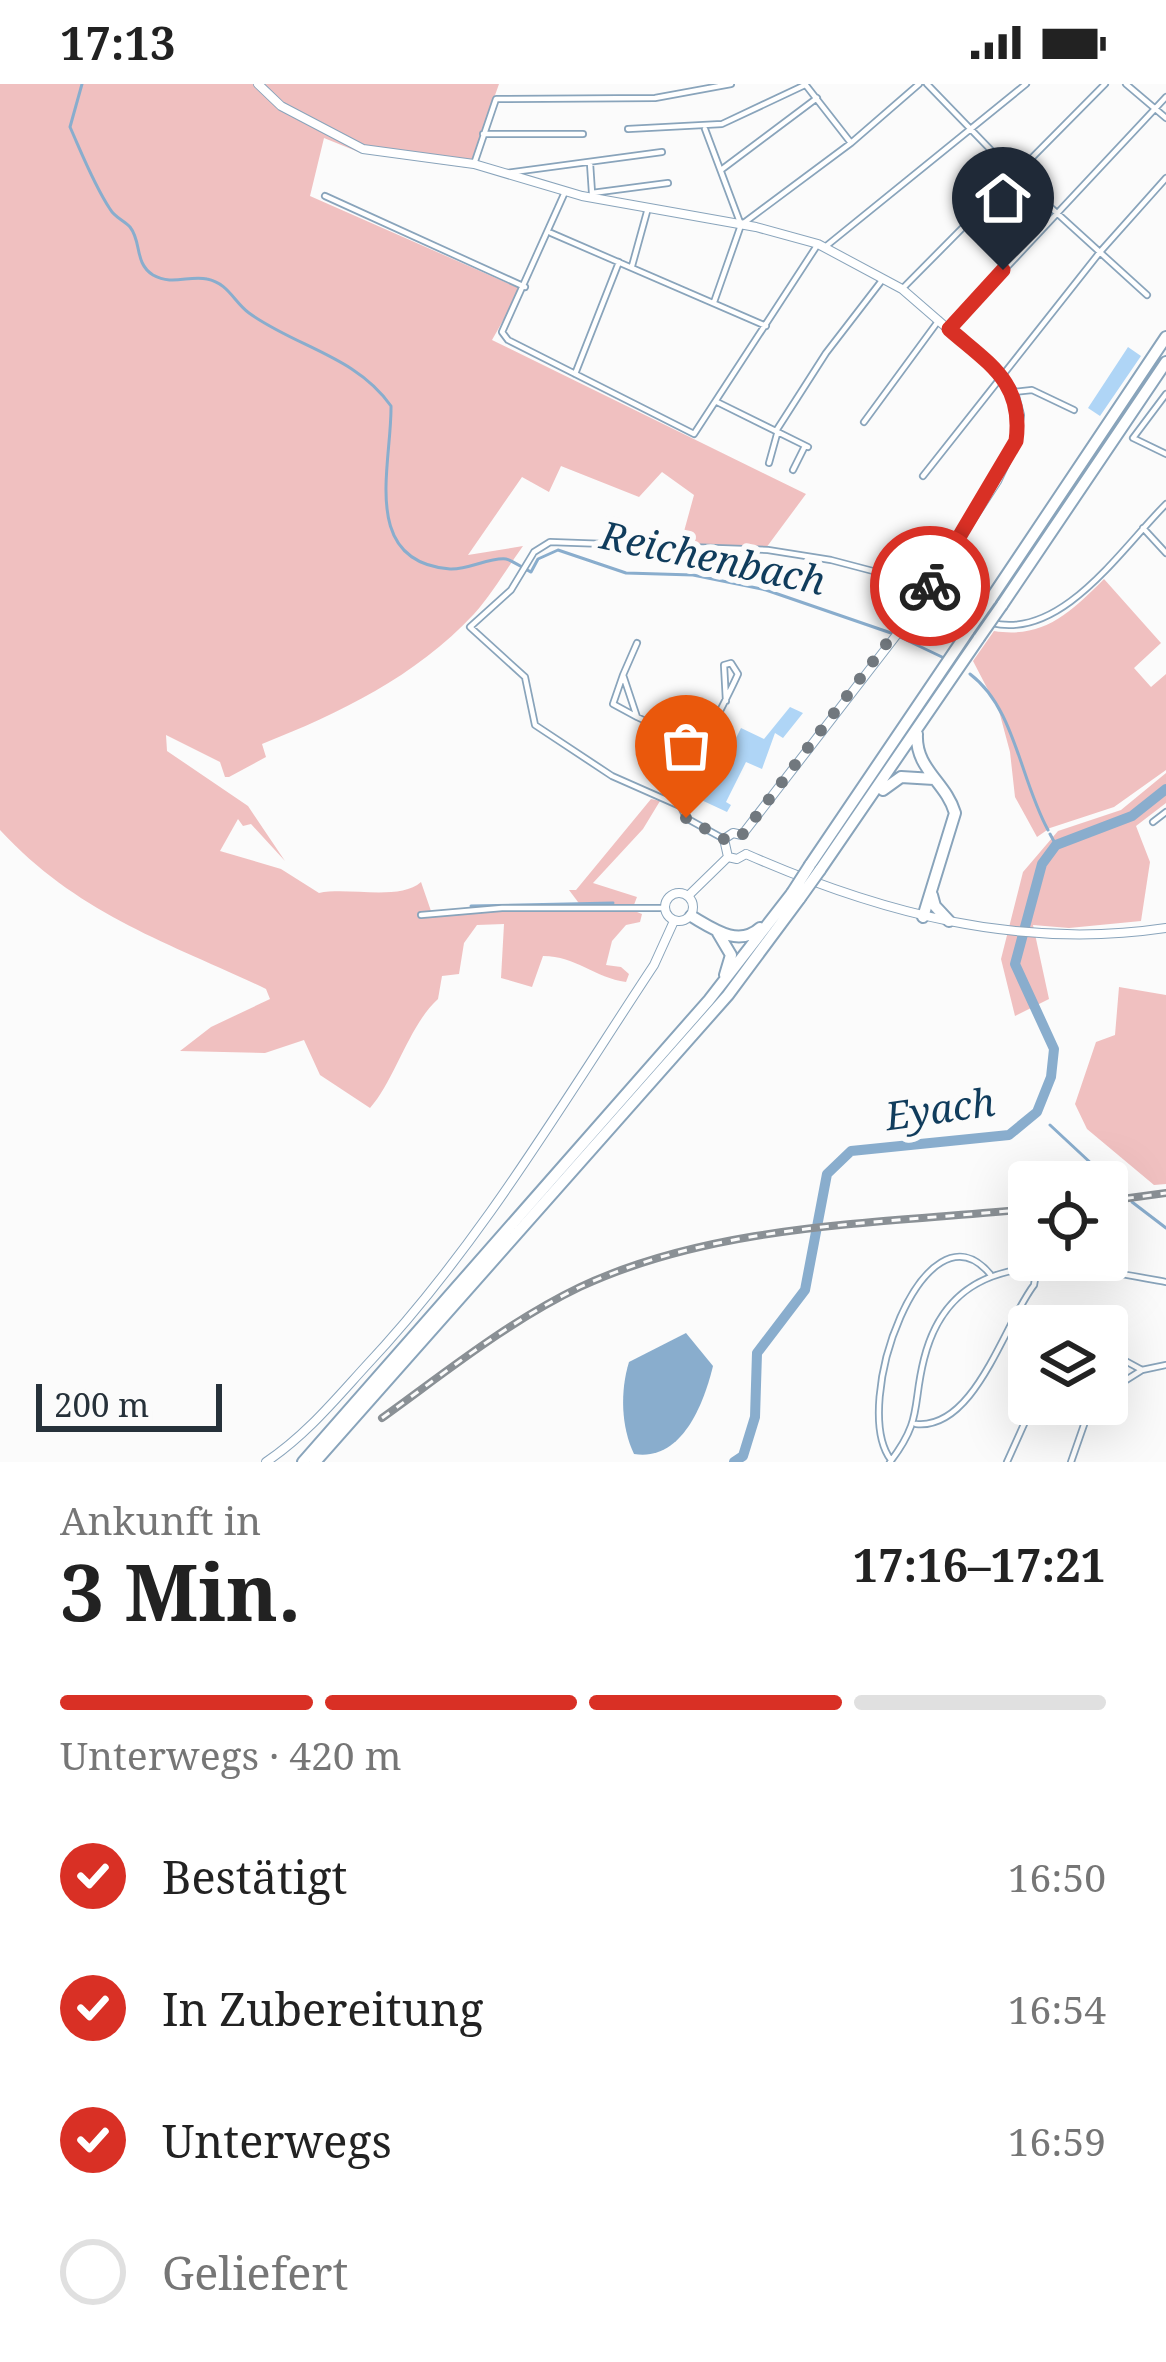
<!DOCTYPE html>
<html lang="de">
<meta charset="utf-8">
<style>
:root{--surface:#fff;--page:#f2f2f2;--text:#222;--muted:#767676;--line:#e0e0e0;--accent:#d93025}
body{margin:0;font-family:"Noto Serif",serif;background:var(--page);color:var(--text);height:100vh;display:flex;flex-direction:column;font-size:45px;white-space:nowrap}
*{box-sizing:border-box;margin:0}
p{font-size:39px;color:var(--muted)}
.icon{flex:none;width:66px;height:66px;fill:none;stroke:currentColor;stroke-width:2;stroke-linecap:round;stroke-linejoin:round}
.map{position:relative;height:1378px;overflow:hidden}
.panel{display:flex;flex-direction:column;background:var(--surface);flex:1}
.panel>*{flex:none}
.fabs{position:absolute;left:1008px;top:1077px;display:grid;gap:24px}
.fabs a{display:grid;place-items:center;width:120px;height:120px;border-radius:12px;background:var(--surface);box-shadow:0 12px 48px #0002;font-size:60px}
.scale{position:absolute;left:36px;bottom:30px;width:186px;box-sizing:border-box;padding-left:12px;border:6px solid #26313a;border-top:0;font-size:33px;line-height:42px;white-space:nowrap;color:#26313a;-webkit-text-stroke:9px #fbfbfb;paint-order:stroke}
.pin{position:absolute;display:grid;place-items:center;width:102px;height:102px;color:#fff;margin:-123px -51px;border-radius:50% 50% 50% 0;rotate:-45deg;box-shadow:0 0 12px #0007}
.pin .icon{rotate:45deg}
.courier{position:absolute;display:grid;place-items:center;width:120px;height:120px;margin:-60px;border:9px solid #d93025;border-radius:50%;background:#fff;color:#222;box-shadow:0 3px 15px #0007}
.head em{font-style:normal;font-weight:700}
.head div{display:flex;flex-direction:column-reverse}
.head{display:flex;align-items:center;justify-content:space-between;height:204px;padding:0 60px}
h1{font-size:78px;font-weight:700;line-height:90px}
.bar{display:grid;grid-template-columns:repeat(4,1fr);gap:18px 12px;align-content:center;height:144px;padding:0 60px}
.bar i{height:15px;border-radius:9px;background:var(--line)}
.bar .active{background:var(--accent)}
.bar p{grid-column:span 4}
ol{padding:0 60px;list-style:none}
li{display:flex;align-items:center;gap:36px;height:132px}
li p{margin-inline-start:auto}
li .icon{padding:12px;border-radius:50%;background:var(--accent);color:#fff;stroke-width:4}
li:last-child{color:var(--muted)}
li i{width:66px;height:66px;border:6px solid var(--line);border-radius:50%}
.status{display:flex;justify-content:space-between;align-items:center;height:84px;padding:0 60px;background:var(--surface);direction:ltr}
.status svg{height:33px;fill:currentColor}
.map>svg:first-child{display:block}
.green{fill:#f0c0c0}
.water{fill:#89adcd}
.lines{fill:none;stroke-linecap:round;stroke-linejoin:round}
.stream{stroke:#89adcd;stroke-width:3}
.river{stroke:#89adcd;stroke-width:10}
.building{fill:#afd5f6}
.street-casing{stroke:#89a4bb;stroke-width:8}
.secondary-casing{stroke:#89a4bb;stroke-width:10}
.highway-casing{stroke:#89a4bb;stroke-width:14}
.street{stroke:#fff;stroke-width:4.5}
.secondary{stroke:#fff;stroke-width:8}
.highway{stroke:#fff;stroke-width:10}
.rail-casing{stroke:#8a9095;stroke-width:8}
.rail{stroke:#fbfbfb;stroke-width:3;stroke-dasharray:9;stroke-linecap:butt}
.highway-bridge-casing{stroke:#89a4bb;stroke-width:14;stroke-linecap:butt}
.highway-bridge{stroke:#fff;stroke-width:10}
.done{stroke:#71787e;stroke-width:12;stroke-dasharray:0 21.6}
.route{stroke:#d93025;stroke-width:15}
.labels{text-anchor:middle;stroke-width:12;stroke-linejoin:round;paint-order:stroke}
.water-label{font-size:39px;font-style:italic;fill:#103c5c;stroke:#fbfbfb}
</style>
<div class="status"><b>17:13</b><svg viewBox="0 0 49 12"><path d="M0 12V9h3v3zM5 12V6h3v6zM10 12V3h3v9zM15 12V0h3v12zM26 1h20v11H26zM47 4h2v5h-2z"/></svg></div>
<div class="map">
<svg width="1166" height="1378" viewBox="0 0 1166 1378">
<rect width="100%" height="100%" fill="#fbfbfb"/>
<path class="green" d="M0,0H499L469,84L361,69L324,54L310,112L521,205L492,256L806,410L766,464L680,462L694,411L662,388L639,413L561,382L549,408L522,393L468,471L523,462C507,484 492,510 474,530C415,593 340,629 262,660L266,673L229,693H225L220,678L166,651L167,667L248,722L285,777L251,740L243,742L238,735L220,767L281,785L319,809C349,803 400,817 421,798L431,827L581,822L569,806H576L651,715L660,717L643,745L593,799L637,813L632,826L642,830L640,838L626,841L612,857L606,881L621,883L629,890L626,898C595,894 576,872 543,872L532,903L501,894L504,840L477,841L464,859L459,890L442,892L438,915C409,941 395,996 370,1024L320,991L304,956L265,969L180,967L211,943L270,915L266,905C165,857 79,831 0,746Z
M1104,495L1161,559L1134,584L1151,603L1166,590V686L1114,723L1050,744L1037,753L1015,713L1010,668L999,627L973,577L994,547C1044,555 1071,528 1104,495Z
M1166,689V719L1136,742L1150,778L1141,837L1069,844L1033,841L1049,915L1015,932L1001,875L1023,788L1058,747L1121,726Z
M1119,903L1166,911V1100L1154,1101L1087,1045L1075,1020L1096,958L1115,951Z"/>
<path class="water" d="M686,1249L713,1282C704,1319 682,1378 634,1370C621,1343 620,1307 629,1278Z"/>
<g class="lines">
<path class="stream" d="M82,0L70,43C82,70 94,101 110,125C115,134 124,136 130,143C142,158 134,179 153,191C172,202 189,191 207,195C228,199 234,218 249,229C296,263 356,272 391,322C392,380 359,478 450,485C468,486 490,473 506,475C512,476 524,485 531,488L538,475L558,466L626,489L693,491L766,506L891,549
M900,553L942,573
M970,590C1015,624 1020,695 1048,746
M1050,750L1056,761
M471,822L613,819
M1050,1041L1123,1109
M1132,1118L1166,1144"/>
<path class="river" d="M734,1378L743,1372L755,1333L757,1269L805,1206L827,1090L851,1067L1009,1051L1037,1028L1051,993L1054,965L1015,880L1042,780L1056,761L1132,732L1166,705"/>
</g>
<path class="building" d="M1128,263L1141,272L1100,332L1088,324Z
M790,623L803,629L783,654L775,649L762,685L746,678L726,718L731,721L727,728L697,714L713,670L725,676L741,644L764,655Z"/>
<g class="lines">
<g class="street-casing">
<path id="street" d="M805,0L851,59
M927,0L1015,91L1147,211
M1126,0L1166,34
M628,45L722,40L805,1
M705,45L741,141
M483,50H583
M590,79L592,109
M474,80L496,15L655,14L731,0
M721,86L817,14
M506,89L662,68
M565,108L502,248L508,256L694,350L818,160
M592,109L668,99
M325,112L525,203
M741,141L851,59L919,0
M551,149L766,242
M825,163L1026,0
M632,182L648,124
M902,205L1105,0
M714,218L741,141
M949,245L1166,13
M575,290L619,178
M1014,308L1032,306L1074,326
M1166,310L1133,354L1166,370
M717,318L808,363
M864,338L939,236
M776,347L826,269L883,195
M769,379L777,350
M793,386L804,364
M923,392L1100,168L1166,94
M1143,444L1166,469
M992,539C1062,556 1121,465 1166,420
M623,591L637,559
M637,633L613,620L623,591L637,633L703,664
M680,722L612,692L535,641L525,593L470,543L511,506L534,468L550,458L768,466L831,476L930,502L977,532
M1153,738L1166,728
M724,755L686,734L679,718C693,674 719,632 738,590L731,579L724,581L726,617
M421,831L502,824H665
M1107,1267L1142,1286
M1107,1308L1142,1286L1166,1281
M916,1340C975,1346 1004,1240 1034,1201L1037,1184
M891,1376C849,1321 925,1112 990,1190
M890,1378C923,1335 912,1322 924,1275C954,1155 1074,1181 1166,1198
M1007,1378L1033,1320
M1071,1378L1086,1335L1098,1320"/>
</g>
<g class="secondary-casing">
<path id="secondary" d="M258,0L281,22L363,65L474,80L582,112L756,143L818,160L902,205L1000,290L1014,308L1020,331L1016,357L997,397L898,549L742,751
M746,770C880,829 1019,866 1166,844
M728,773L724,755L733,749L742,751
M665 823a14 14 0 1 1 28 0a14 14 0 1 1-28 0Z
M688,812L728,773L737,775L746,770
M266,1378C305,1352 334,1317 365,1283C479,1162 562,1020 654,881L674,837"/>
</g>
<g class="highway-casing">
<path id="highway" d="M990,516L1166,253
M1002,521L1166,278
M917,650C915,685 946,698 955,729L923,833
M883,706L901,693L934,695
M810,781L969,546
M820,786L979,554
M932,811L935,822L949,837
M691,832C712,844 738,864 760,844
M718,849L731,871L725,891
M303,1378L709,916L792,809
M315,1378L728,911L800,814"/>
</g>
<use href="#street" class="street"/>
<use href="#secondary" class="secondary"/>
<use href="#highway" class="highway"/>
<g class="rail-casing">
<path id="rail" d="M1107,1117L1166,1109
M382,1334C446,1288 509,1237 580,1203C718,1139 880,1140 1029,1125"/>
</g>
<use href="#rail" class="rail"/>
<g class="highway-bridge-casing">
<path id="highway-bridge" d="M969,546L990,516
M979,554L1002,521
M792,809L810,781
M800,814L820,786"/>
</g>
<use href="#highway-bridge" class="highway-bridge"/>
</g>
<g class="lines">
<path class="done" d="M686,734L724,755L733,749L742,751L930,502"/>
<path class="route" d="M930,502L1016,357C1024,298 989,280 949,245L1003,186"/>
</g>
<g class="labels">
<g class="water-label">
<text transform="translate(713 474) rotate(12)" y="14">Reichenbach</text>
<text transform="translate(940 1025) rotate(-8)" y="14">Eyach</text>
</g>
</g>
</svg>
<div class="fabs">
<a><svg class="icon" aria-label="locate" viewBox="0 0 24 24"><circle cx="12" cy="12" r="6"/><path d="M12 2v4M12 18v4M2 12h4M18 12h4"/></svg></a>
<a><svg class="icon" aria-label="layers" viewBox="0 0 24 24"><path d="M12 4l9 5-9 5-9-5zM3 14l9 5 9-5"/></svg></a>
</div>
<div class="scale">200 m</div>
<div class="pin" style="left:686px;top:734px;background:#ea580c"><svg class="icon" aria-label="bag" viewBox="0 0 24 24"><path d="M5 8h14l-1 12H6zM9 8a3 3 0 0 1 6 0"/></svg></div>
<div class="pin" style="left:1003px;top:186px;background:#1f2937"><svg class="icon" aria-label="home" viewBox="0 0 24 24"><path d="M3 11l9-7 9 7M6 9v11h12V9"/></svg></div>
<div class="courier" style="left:930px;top:502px"><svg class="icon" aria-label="bike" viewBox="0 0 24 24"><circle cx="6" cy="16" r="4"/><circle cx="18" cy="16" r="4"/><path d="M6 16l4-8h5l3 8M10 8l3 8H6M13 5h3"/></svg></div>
</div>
<section class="panel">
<div class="head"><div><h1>3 Min.</h1><p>Ankunft in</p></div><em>17:16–17:21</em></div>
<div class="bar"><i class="active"></i><i class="active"></i><i class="active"></i><i></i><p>Unterwegs · 420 m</p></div>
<ol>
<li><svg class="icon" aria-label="check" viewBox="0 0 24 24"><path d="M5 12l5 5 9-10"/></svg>Bestätigt<p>16:50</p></li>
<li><svg class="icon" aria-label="check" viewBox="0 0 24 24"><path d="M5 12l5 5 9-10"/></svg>In Zubereitung<p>16:54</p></li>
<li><svg class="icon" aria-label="check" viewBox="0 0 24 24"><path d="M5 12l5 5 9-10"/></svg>Unterwegs<p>16:59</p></li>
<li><i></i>Geliefert</li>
</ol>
</section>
